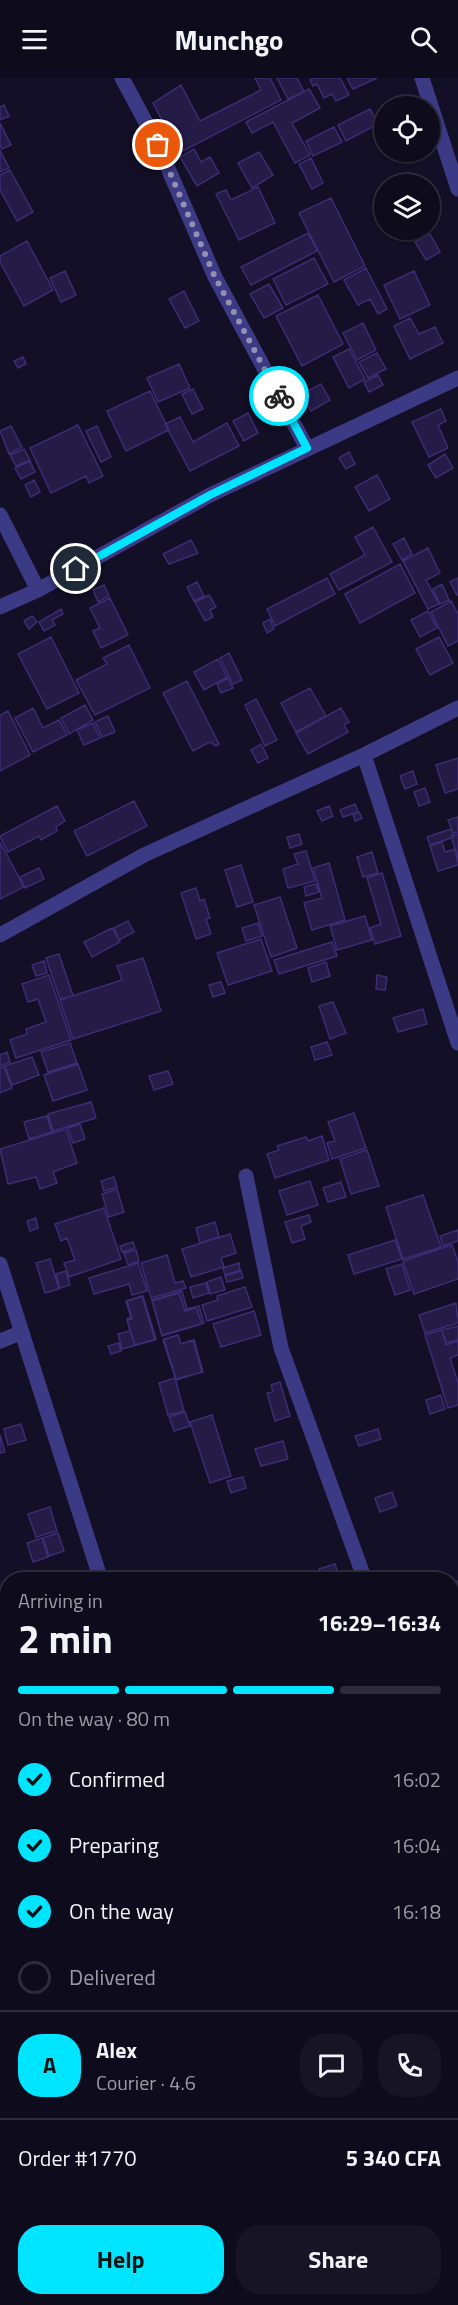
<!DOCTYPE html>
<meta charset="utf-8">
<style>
:root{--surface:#0e0b1c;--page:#171425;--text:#f1f3f6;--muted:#9b9ba3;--line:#2e2b3b;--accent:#00e5ff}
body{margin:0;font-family:"Titillium Web",sans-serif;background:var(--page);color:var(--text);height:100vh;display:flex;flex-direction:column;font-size:22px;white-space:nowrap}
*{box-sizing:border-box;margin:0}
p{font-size:20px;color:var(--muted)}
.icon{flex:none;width:33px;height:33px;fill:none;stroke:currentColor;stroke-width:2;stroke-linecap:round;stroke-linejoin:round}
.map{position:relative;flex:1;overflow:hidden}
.details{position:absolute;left:0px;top:1494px;width:459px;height:734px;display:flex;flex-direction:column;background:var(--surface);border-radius:24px 24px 0 0;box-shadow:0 2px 4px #0004,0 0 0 2px var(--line)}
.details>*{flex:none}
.fabs{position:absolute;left:374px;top:18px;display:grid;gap:12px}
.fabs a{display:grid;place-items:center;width:66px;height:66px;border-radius:50%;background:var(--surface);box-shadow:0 2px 4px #0004,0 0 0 2px var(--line);font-size:30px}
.pin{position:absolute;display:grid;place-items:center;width:51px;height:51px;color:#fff;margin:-26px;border:3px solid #fff;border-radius:50%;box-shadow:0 2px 6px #0007}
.courier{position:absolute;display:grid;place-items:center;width:60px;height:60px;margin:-30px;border:4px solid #00e5ff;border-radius:50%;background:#fff;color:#222;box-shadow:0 2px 8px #0007}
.headline em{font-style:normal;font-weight:700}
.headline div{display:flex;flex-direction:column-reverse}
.headline{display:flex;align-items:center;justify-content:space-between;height:102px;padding:0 18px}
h1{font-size:39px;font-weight:700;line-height:45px}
.bar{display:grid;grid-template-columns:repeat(4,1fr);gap:9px 6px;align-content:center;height:72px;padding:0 18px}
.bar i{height:8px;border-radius:4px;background:var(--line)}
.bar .on{background:var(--accent)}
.bar p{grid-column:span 4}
.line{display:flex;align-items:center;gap:15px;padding:0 18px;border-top:2px solid var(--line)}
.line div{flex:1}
.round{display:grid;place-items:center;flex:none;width:63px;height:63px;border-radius:24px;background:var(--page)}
ol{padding:0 18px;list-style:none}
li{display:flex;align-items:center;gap:18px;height:66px}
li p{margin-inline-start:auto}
li .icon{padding:6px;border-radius:50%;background:var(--accent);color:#111;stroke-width:4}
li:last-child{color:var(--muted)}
li i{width:33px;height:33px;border:3px solid var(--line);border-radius:50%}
.cta{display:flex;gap:12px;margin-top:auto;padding:12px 18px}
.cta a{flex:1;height:69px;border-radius:24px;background:var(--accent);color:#111;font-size:24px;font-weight:700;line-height:69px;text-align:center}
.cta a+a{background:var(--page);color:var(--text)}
header{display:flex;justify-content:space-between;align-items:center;height:78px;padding:0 18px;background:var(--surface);font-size:27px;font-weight:700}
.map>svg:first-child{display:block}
.building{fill:#241b47;stroke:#3b2d73;stroke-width:1.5}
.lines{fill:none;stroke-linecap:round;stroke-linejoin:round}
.minor{stroke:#3d3a85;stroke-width:15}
.done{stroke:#948fb3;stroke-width:6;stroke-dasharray:0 10.8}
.route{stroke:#00e5ff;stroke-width:8}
</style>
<header><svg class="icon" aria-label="menu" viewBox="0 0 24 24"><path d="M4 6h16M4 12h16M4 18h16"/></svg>Munchgo<svg class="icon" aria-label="search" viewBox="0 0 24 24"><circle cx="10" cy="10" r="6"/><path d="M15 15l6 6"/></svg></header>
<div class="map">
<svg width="458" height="2227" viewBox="0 0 458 2227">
<rect width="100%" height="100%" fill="#130f26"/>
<path class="building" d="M255,0H270L281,22L179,75L153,25L181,7L200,43L261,12Z
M277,0H297L304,14L288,21Z
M313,0H340L349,17L336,23L332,16L324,20L317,6L313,8L310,2Z
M347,0H377L353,11Z
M309,11L320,30L292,45L310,77L295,85L273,44L252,55L246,44Z
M4,27L9,38L0,42V29Z
M370,31L378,46L346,63L338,47Z
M0,45L11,67L2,71L0,67Z
M334,49L342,64L313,78L306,63Z
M194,71L201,84L210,79L219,95L197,108L180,79Z
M0,72L9,90L0,94Z
M259,74L273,97L252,110L238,85Z
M311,80L323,105L312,111L299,86Z
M10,92L33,134L17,143L0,112V97Z
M258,109L275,145L239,162L216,116L226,112L231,122Z
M331,120L365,188L334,204L299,135Z
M308,155L317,173L251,207L241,189Z
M430,156L440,174L426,182L415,164Z
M27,163L53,212L24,228L0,184V178Z
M314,180L328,206L286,227L273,201Z
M366,190L387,231L378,236L370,221L358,227L344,202Z
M65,193L76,217L61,224L50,200Z
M414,193L430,227L400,241L384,207Z
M269,206L283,230L264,240L250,216Z
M184,213L199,243L185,250L169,221Z
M318,217L343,266L302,288L276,238Z
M410,240L419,256L435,249L443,265L410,281L394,248Z
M363,245L376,272L357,282L343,255Z
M349,271L365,301L349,310L333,279Z
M377,275L386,291L368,300L359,284Z
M23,279L26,286L18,290L14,283Z
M179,286L190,310L158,324L147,300Z
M378,297L383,307L369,314L364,304Z
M321,306L330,322L311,333L302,316Z
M193,311L203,331L192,336L182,316Z
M150,313L169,352L126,373L107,333Z
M441,331L446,343L438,347L448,370L429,379L412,344Z
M248,335L258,355L244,363L233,343Z
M180,339L193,364L227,345L239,368L190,393L165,346Z
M78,347L103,398L89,405L86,398L51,415L30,370Z
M11,348L22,369L9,376L0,353Z
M97,348L111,379L101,384L86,353Z
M24,371L30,382L16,388L10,377Z
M349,374L355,386L346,391L339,380Z
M445,376L453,390L436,400L428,387Z
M30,383L35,394L21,401L15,390Z
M377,397L390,421L369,433L355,409Z
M34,402L40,414L31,419L25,407Z
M373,449L392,484L339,512L330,496L365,477L355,459Z
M404,460L412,476L402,482L393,466Z
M191,462L198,475L169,486L163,476Z
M428,470L440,495L426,502L439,526L428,531L403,483Z
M400,486L415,515L360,545L345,516Z
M327,500L335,516L275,548L267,531Z
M458,500V517H457L450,504Z
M197,504L204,518L194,523L187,509Z
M442,506L449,522L440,526L433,511Z
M104,507L109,518L98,524L93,512Z
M209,517L216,529L210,532L213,539L205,543L195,524Z
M110,520L128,557L101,570L93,553L100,550L90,530Z
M451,523L458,536V563L448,568L431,534Z
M61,531L63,536L52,542L55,547L44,553L39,544Z
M428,533L437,550L420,559L411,542Z
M32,538L37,544L29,551L24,543Z
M270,541L274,551L267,555L263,545Z
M51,559L79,615L47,631L18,576Z
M439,559L453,585L430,597L416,571Z
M129,567L150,610L95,637L76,602L107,586L103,580Z
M229,575L242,602L233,606L220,580Z
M218,581L227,599L204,612L194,594Z
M228,600L233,610L221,615L217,606Z
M187,603L219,666L216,668L210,664L193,673L163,615Z
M310,610L326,638L296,654L281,625Z
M256,621L277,662L265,668L245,627Z
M85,627L93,642L69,656L61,640Z
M33,630L43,650L59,642L67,657L33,674L15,640Z
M341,630L349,644L344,647L348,654L308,676L296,655Z
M8,633L30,677L0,693V637Z
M108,638L115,654L102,659L95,644Z
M93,645L100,660L84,667L77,652Z
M261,666L268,680L258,685L251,672Z
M458,680V711L445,715L436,687Z
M413,693L417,706L405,711L400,698Z
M425,710L430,724L419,728L414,714Z
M134,723L147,748L87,778L74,753Z
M355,726L358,734L343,739L340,732Z
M57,728L65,743L56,749L57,753L41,762L39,758L8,774L0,758Z
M329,728L333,738L322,743L317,733Z
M359,734L362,740L355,743L353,736Z
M458,739V754L453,755L448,742Z
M451,751L454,759L430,767L427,759Z
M299,756L302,766L290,770L287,759Z
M458,756V780L451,758Z
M0,764L24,809L0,821Z
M442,764L445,774L455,771L458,787L438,793L430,768Z
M306,773L315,803L288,810L283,791L298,786L294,776Z
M372,774L378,795L363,799L357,779Z
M329,785L345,842L312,852L304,825L322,820L313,790Z
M241,787L253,824L237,829L225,792Z
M39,790L44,801L25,810L20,799Z
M382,795L401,858L375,866L370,850L381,846L367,800Z
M316,806L319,814L306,818L304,809Z
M196,810L200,823L204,821L210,840L206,841L211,856L196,861L181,815Z
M280,819L297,870L271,879L254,827Z
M365,838L372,862L337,872L330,848Z
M128,843L134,854L119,862L114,850Z
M258,845L262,858L246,863L242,850Z
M112,850L120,864L92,879L84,864Z
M261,861L272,893L228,907L217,875Z
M332,864L337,878L279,896L274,882Z
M59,876L73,918L60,921L46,880Z
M143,880L161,933L73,961L60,922L122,902L117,888Z
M44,883L47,895L36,898L32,887Z
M326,884L330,898L312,904L308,890Z
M49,897L71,962L16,980L10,962L27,956L26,951L46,944L38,921L28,924L22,906Z
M377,897L387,899L385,912L376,911Z
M221,904L225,915L213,919L209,907Z
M333,924L346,955L330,961L319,928Z
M423,931L427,946L398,954L393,940Z
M327,964L332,977L315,982L311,969Z
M70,965L77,985L48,994L41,974Z
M7,974L10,984L0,988V977Z
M32,979L39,997L12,1007L5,988Z
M78,986L87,1012L53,1023L44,997Z
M4,989L12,1010L0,1015V990Z
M168,993L173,1006L154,1012L149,998Z
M91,1024L96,1040L53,1053L48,1036Z
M354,1035L366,1070L332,1081L327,1065L335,1063L328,1044Z
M47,1038L52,1054L29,1061L24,1044Z
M80,1046L85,1061L73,1065L68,1050Z
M66,1051L77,1085L53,1094L57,1105L40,1111L36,1099L8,1106L0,1071Z
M322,1058L329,1082L275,1100L267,1076L279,1072L277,1068L306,1059L308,1063Z
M367,1072L379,1108L351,1116L340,1081Z
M114,1099L117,1109L104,1113L101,1103Z
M310,1103L318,1127L287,1137L279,1113Z
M341,1104L346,1119L328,1124L323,1110Z
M117,1111L124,1134L109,1139L102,1116Z
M423,1117L441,1169L403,1181L386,1129Z
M104,1130L121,1181L69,1199L64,1185L75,1182L67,1160L61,1163L55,1146Z
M309,1137L311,1144L301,1148L305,1161L292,1165L285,1144Z
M36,1140L38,1150L30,1153L27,1143Z
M215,1144L219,1159L200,1165L196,1150Z
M458,1152V1163L443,1168L440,1158Z
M230,1156L236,1175L221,1180L224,1189L191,1199L182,1171Z
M395,1162L402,1181L354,1196L348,1177Z
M133,1164L135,1170L122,1174L120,1168Z
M452,1167L458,1184V1201L414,1216L403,1183Z
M136,1172L139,1183L128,1187L124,1175Z
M167,1177L175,1205L183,1203L186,1210L151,1220L141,1185Z
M50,1181L59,1211L45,1215L36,1185Z
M138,1185L147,1213L132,1217L129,1206L94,1216L89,1200Z
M239,1185L240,1192L225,1197L223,1190Z
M402,1186L410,1212L395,1217L386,1191Z
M66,1193L70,1207L60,1210L56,1196Z
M241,1193L243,1200L227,1204L225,1198Z
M221,1199L225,1212L210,1216L207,1204Z
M206,1205L209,1215L193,1220L190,1209Z
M245,1209L252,1229L207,1243L202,1227L218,1222L217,1218Z
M182,1213L187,1231L199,1228L204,1245L162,1257L152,1222Z
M179,1215L185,1233L196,1230L202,1246L162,1258L152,1223Z
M142,1218L155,1262L122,1271L118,1256L130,1253L127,1241L131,1239L126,1223Z
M143,1218L156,1261L135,1267L127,1242L132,1241L127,1223Z
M456,1225L458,1245L425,1255L419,1237Z
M254,1233L261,1257L221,1269L213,1246Z
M458,1248V1262L446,1265L442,1252Z
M442,1252L446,1267L458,1263V1277L450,1280L458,1305V1327L448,1330L425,1257Z
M178,1257L181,1266L193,1262L202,1294L176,1302L163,1262Z
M178,1257L181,1266L194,1262L203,1294L176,1301L164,1261Z
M119,1265L121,1273L111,1276L108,1268Z
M175,1300L184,1333L168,1337L159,1305Z
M280,1304L290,1338L275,1343L267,1315L273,1314L271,1307Z
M441,1317L445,1331L430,1336L426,1322Z
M185,1334L190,1348L174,1353L169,1339Z
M212,1337L231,1398L210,1405L190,1344Z
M21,1346L26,1362L8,1367L4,1351Z
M378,1351L381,1361L359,1368L355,1358Z
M0,1357L5,1374L0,1375Z
M283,1363L288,1381L261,1388L255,1371Z
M243,1399L246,1410L231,1415L227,1403Z
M392,1414L397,1428L380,1434L375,1420Z
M50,1429L57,1453L36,1459L28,1436Z
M58,1455L64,1473L49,1478L43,1460Z
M42,1460L48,1479L33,1484L27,1465Z
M335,1486L339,1499L322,1502L319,1491Z
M458,1503V1550L453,1552L452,1505Z
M455,1604L458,1613V1650L452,1652V1605Z
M0,1643L6,1662L0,1667Z
M8,1663V1692L2,1696L8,1705V1750L0,1738V1669Z
M452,1719L458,1739V1759L452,1761Z
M458,1764V1800L454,1802L452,1766Z
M452,1799L457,1818L452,1820Z
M457,1818L458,1853L452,1855V1820Z
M0,1930L5,1946L0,1948Z
M458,1982V2018L452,1997V1984Z
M8,1992V2037L1,2039L0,1995Z
M458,2034V2074L452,2076V2036Z
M458,2085V2133L452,2135V2087Z
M458,2165V2182L452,2184V2167Z
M178,2220H210L213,2227H181Z
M235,2220H257L260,2227H229L228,2223Z
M258,2220H287L289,2227H260Z
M288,2220H302L304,2227H290Z"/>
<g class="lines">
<path class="minor" d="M122,0L158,67L215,199L307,370
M422,0L458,111
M0,437L38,512
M0,529L38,512L210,417L458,300
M364,677L458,965
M0,857L144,777L364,677L458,630
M246,1098L281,1270L365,1502
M0,1186L101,1502
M0,1263L20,1255
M452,1688L458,1686
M0,1832L8,1829
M452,1956L458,1953
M0,2135L8,2159
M452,2208L458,2206
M26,2220L29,2227
M332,2220L334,2227
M387,2227L410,2220"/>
</g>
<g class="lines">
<path class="done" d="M158,67L215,199L279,318"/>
<path class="route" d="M76,491L210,417L307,370L279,318"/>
</g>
</svg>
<div class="fabs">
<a><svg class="icon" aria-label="locate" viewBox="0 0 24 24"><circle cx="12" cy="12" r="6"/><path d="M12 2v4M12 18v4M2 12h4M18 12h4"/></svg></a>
<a><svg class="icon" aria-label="layers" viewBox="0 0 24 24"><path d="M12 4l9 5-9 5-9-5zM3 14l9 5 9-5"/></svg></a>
</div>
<div class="pin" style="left:158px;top:67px;background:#ea580c"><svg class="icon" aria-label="bag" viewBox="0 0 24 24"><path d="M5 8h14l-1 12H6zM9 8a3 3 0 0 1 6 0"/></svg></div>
<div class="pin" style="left:76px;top:491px;background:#1f2937"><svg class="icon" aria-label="home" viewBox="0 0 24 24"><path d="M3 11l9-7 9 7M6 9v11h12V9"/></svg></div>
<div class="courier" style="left:279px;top:318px"><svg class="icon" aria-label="bike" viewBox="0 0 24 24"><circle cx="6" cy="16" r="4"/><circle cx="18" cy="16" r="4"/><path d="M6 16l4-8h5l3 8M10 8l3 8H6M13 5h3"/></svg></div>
<section class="details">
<div class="headline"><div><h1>2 min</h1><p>Arriving in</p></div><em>16:29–16:34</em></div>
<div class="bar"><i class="on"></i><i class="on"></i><i class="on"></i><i></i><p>On the way · 80 m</p></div>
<ol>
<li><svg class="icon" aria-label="check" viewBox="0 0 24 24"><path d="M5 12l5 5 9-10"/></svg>Confirmed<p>16:02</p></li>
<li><svg class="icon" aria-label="check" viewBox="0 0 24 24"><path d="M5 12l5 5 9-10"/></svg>Preparing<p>16:04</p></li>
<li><svg class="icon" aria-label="check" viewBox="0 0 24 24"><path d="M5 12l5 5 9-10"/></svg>On the way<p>16:18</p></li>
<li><i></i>Delivered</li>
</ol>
<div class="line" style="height:108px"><b class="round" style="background:var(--accent);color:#111">A</b><div><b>Alex</b><p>Courier · 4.6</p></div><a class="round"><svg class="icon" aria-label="chat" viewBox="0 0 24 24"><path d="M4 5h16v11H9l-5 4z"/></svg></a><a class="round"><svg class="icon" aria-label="phone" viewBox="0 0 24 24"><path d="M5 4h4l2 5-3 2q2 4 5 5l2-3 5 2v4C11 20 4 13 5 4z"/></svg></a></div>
<div class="line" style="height:78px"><div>Order #1770</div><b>5 340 CFA</b></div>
<div class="cta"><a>Help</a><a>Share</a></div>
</section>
</div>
